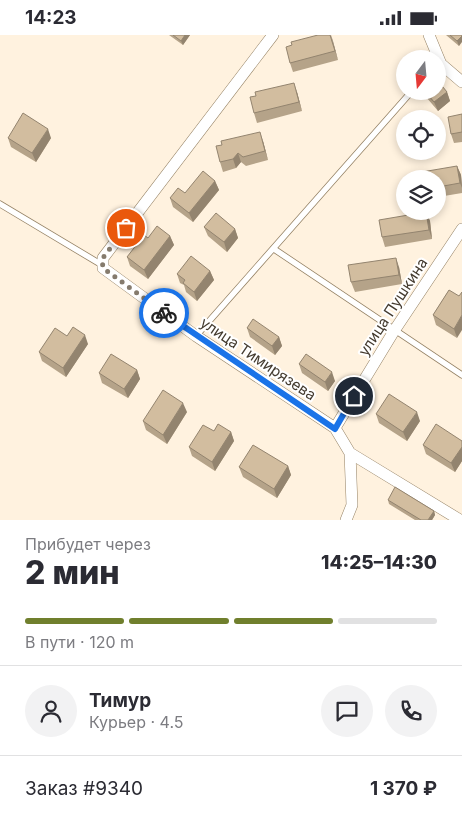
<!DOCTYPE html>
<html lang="ru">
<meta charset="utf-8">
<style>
:root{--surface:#fff;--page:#f2f2f3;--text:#2b2b33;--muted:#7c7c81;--line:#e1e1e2;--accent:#707f2d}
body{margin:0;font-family:Inter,sans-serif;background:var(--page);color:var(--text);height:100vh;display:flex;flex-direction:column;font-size:19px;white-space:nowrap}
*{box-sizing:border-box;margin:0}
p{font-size:16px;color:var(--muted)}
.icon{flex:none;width:28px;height:28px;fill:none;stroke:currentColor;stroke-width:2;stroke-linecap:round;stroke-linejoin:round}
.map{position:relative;height:485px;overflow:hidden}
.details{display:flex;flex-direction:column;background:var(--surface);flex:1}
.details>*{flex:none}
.needle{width:32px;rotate:196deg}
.controls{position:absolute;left:396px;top:15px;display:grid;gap:10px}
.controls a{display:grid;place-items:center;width:50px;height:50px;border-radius:50%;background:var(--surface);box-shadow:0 2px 8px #0003;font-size:25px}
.pin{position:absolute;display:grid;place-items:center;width:42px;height:42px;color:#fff;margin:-21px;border:2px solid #fff;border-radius:50%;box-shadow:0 1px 5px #0007}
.courier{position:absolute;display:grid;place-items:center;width:50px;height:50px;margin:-25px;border:4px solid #1a73e8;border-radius:50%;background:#fff;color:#222;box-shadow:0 1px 6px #0007}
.summary em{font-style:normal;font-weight:800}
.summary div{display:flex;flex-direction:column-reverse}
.summary{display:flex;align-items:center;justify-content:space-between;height:85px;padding:0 25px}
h1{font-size:32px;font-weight:800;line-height:38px}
.bar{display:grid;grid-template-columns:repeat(4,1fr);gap:8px 5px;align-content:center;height:60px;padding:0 25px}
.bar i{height:6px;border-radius:4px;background:var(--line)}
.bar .selected{background:var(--accent)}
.bar p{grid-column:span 4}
.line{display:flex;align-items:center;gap:12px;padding:0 25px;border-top:1px solid var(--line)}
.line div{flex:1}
.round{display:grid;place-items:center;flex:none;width:52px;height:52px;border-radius:26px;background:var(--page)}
.status{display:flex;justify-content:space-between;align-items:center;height:35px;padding:0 25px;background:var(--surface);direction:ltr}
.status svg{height:14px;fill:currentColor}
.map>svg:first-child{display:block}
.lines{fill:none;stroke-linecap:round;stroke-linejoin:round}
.lane-casing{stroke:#958265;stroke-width:7}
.street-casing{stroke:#958265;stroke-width:12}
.lane{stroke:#fff;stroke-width:5.5}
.street{stroke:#fff;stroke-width:11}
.wall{fill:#b5a389}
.shaded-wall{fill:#93846f}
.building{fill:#d2bd9f;stroke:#93846f}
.done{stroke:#857b6d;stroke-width:5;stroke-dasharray:0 9}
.route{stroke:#1a73e8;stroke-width:6}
.labels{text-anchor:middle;stroke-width:4;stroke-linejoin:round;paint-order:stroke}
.street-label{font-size:15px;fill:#443b2f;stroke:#fff}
</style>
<div class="status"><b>14:23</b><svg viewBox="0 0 49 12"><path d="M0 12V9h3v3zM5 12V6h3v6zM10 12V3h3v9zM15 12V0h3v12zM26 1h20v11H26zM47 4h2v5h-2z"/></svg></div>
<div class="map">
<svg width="462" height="485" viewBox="0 0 462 485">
<rect width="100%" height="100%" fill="#fff2df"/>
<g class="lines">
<g class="lane-casing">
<path id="lane" d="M0,169L102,230
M274,214L462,340
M196,301L412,56"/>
</g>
<g class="street-casing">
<path id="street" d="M273,0L103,223V233L196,301L335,393L350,418L460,485
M429,0L441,29L462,47
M335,393L394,296L462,194
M346,485L352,470L350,418"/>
</g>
<use href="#lane" class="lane"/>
<use href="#street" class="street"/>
</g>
<path class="wall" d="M169,0H190L183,10Z
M331,0L338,25L293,37L290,28Z
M446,0H462L459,11Z
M421,56L447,57L450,66L438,76Z
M297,57L302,76L257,88L254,78Z
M462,79V107L454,108L451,99Z
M8,103H51L36,127L11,112Z
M263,106L268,125L246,131L241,127L236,133L223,137L220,127Z
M457,131L461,140L462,149V158L438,162V144Z
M215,146L219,155L193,187L173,172L170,163L185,158Z
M426,177L430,186L432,204L385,212L382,202Z
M204,192L235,194L238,203L227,217L208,201Z
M170,201L174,210L148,244L130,231L127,222L148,203Z
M399,232L402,249L355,257L351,247Z
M210,236L214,245L197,266L186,257L184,250L180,248L177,239Z
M449,255L457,303L436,290L433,280Z
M247,293L279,302L282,311L275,320L250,302Z
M67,301L88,309L66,342L42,326L39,317Z
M299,329L335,346L328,356L302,338Z
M137,335L140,344L128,363L102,348L99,338Z
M187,377L167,409L146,395L143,386Z
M376,379L420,386L407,406L379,388Z
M214,396L231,397L234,406L215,436L192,421L189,412Z
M462,406V426L455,437L426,419L423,410Z
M288,431L291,440L277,463L243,442L239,432Z
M388,465L434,476L435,480L432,485H415L389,469Z"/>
<path class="shaded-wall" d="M185,0H190L183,10L181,6Z
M331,0L333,6L338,25L335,16Z
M462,1V7L459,11L457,6Z
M294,48L297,57L302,76L299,67Z
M447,57L450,66L438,76L434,67Z
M48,94L51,103L36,127L32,118Z
M260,97L263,106L268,125L265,116Z
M238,118L241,127L236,133L233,124Z
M457,131L461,140L462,153L460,148Z
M215,146L219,155L193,187L189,178Z
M426,177L430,186L432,204L429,195Z
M235,194L238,203L227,217L224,207Z
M170,201L174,210L148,244L144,235Z
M396,223L399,232L402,249L399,240Z
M210,236L214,245L197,266L194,257Z
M462,280V295L457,303L454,294Z
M85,300L88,309L66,342L63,333Z
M279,302L282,311L275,320L272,311Z
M137,335L140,344L128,363L124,354Z
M332,337L335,346L328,356L325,347Z
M183,368L187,377L167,409L163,400Z
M417,377L420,386L407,406L403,397Z
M231,397L234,406L215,436L212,427Z
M462,412V426L455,437L451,428Z
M288,431L291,440L277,463L274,454Z
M434,476L435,480L432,485H428Z"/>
<path class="building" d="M173,0H185L181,6Z
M318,0H330L335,16L290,28L286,12L292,10L291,7Z
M450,0H462V1L457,6Z
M438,46L447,57L434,67L425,56H438Z
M294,48L299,67L254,78L250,62L256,61L255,57Z
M23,78L48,94L32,118L8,103Z
M462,79V97L451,99L448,82Z
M260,97L265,116L243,122L238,118L233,124L220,127L216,111L222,110L221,106Z
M457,131L460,148L438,152V144H411L410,139Z
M203,136L215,146L189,178L170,163L178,153L185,158Z
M426,177L429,195L382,202L379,185Z
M216,178L235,194L224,207L204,192Z
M157,191L170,201L144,235L127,222L144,200L148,203Z
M191,221L210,236L194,257L183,248L185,245L177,239Z
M396,223L399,240L351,247L348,230Z
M449,255L459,261L462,257V280L454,294L433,280Z
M253,284L279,302L272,311L247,293Z
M73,292L85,300L63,333L39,317L55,293L67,301Z
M111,319L137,335L124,354L99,338Z
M306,319L332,337L325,347L299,329Z
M163,355L183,368L163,400L143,386Z
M389,359L417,377L403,397L376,379Z
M218,389L231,397L212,427L189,412L203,390L214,396Z
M436,389L462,406V412L451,428L423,410Z
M253,410L288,431L274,454L239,432Z
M395,452L434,476L428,485H421L388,465Z"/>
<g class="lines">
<path class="done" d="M126,193L102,224L103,233L164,278"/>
<path class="route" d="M164,278L335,394L354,361"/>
</g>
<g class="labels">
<g class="street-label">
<text transform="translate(393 272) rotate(-57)" y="5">улица Пушкина</text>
<text transform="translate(258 324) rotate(34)" y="5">улица Тимирязева</text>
</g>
</g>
</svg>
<div class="controls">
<a><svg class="needle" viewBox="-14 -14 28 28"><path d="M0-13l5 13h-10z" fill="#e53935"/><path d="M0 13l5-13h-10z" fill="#7c7c81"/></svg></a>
<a><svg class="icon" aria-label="locate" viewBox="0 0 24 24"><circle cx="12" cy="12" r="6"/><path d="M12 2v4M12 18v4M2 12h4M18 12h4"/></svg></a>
<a><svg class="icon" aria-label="layers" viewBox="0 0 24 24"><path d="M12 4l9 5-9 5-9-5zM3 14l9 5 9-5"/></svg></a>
</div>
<div class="pin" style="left:126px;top:193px;background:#ea580c"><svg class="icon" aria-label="bag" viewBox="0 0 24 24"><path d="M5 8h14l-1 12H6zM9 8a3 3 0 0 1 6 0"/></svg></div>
<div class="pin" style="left:354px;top:361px;background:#1f2937"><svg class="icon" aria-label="home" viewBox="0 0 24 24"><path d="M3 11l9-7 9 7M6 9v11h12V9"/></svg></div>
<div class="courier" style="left:164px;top:278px"><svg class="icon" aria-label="bike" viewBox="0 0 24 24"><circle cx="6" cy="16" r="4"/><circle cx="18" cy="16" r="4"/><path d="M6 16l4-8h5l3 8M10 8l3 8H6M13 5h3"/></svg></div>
</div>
<section class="details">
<div class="summary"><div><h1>2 мин</h1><p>Прибудет через</p></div><em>14:25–14:30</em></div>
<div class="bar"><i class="selected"></i><i class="selected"></i><i class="selected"></i><i></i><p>В пути · 120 m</p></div>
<div class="line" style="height:90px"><a class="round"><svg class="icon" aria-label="person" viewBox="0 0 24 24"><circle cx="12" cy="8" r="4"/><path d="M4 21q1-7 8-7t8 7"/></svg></a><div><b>Тимур</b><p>Курьер · 4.5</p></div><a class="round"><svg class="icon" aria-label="chat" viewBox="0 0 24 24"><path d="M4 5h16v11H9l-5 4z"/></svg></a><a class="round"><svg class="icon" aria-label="phone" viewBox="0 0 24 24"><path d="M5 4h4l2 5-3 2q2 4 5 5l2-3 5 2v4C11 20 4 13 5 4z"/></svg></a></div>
<div class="line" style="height:65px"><div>Заказ #9340</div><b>1 370 ₽</b></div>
</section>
